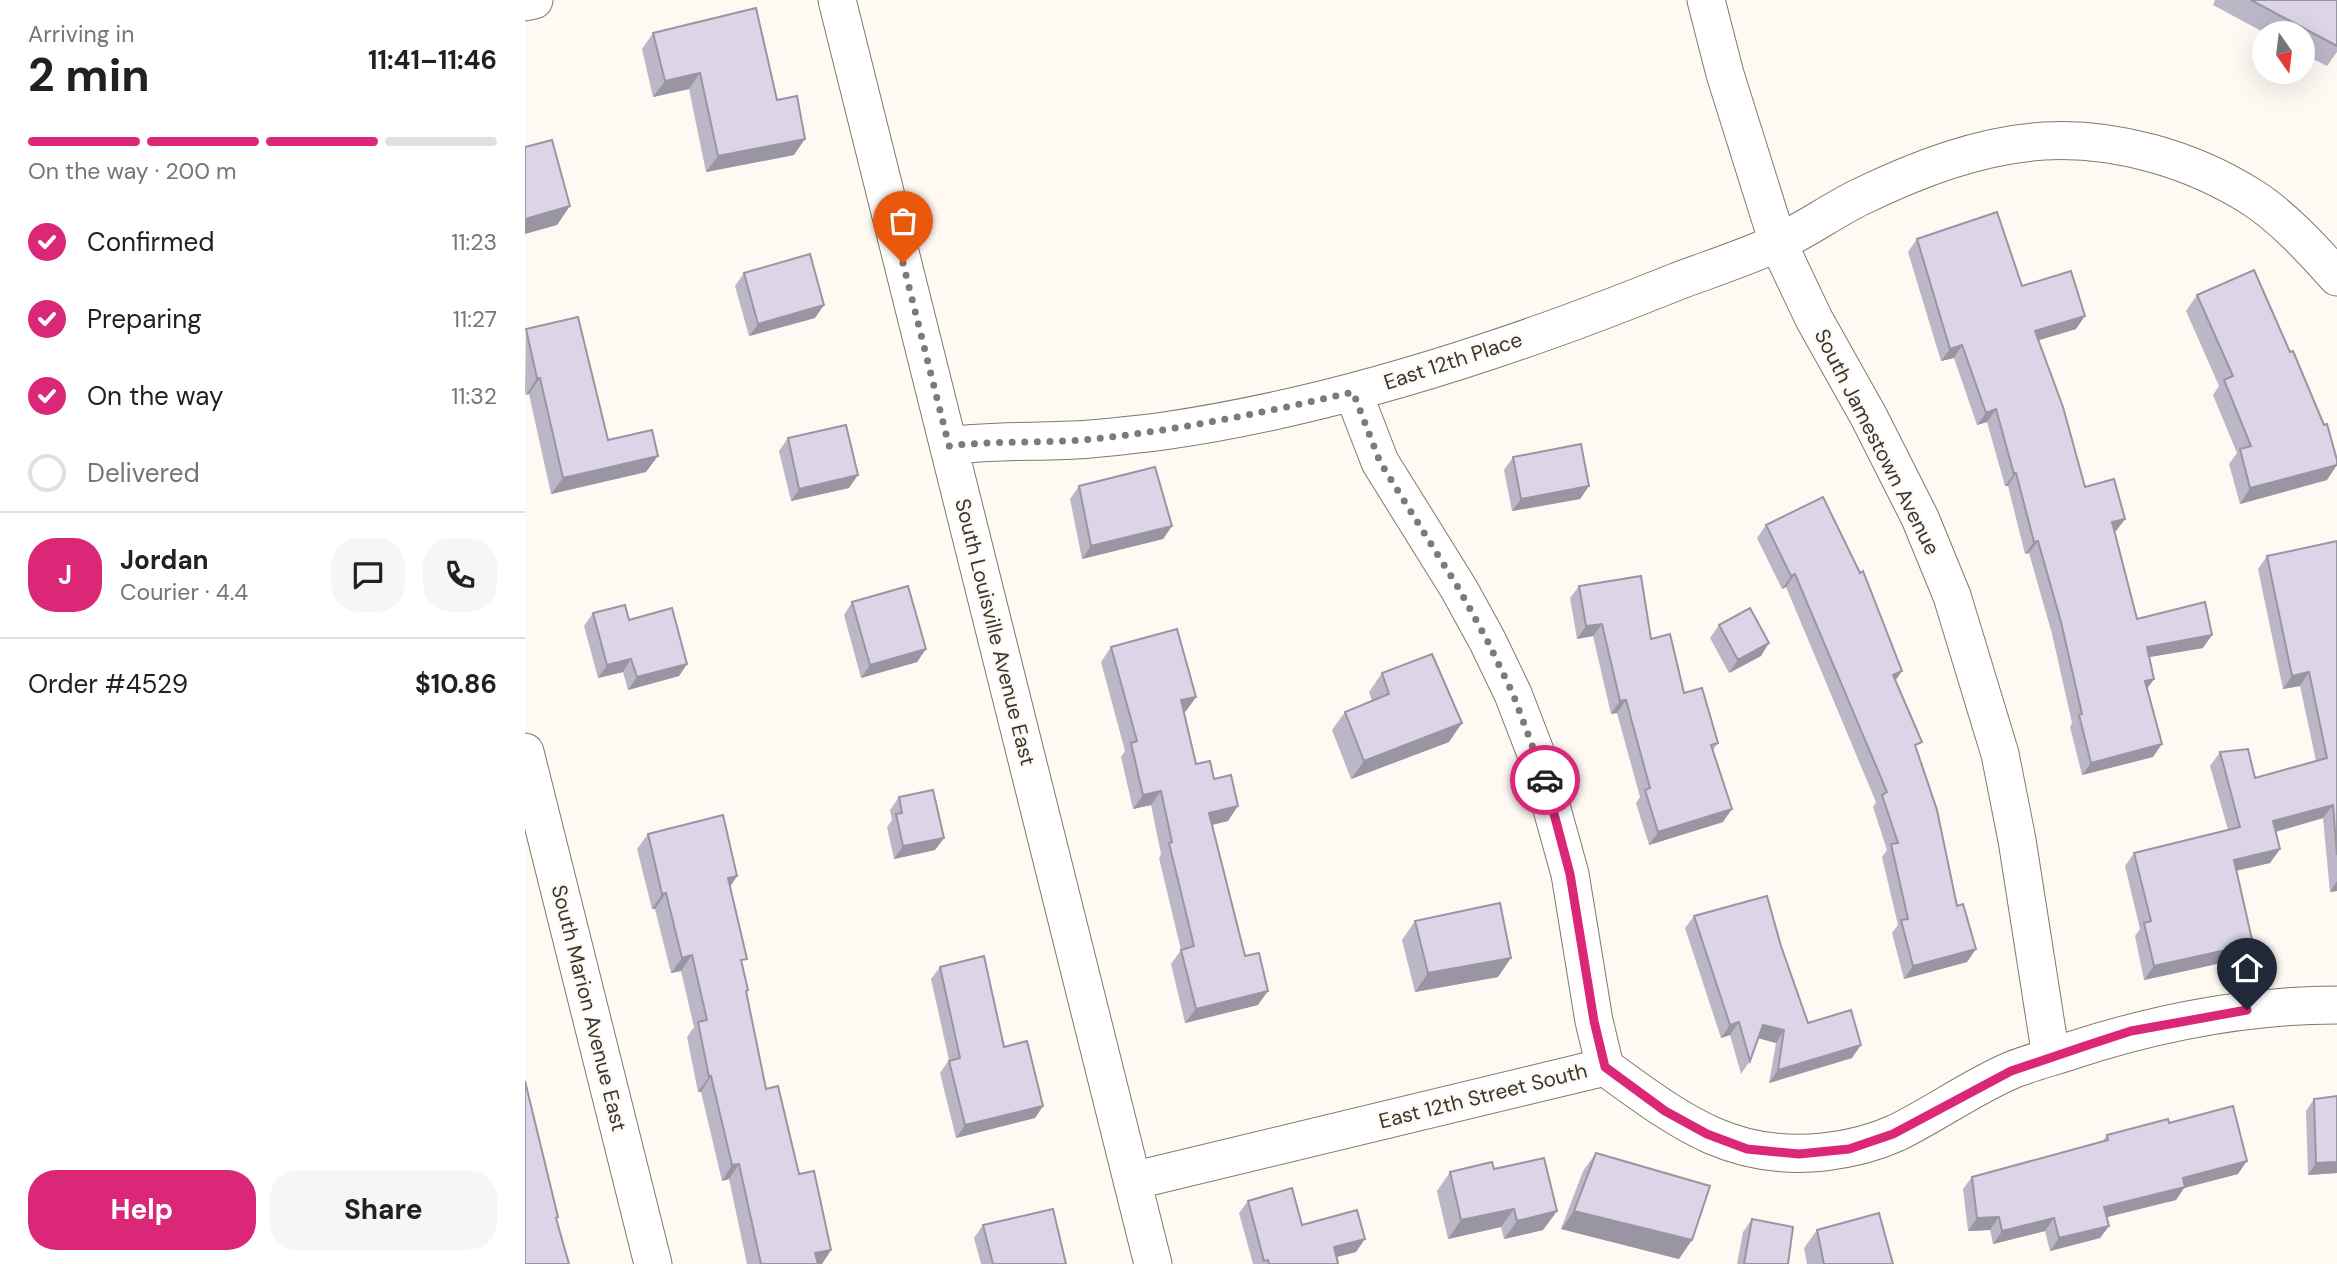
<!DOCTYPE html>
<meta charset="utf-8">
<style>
:root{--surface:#fff;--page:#f6f6f6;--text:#202124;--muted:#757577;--line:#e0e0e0;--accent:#db2777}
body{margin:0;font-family:"DM Sans",sans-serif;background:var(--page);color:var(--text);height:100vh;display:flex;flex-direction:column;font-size:26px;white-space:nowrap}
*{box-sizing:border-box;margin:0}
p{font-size:23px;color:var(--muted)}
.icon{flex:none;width:38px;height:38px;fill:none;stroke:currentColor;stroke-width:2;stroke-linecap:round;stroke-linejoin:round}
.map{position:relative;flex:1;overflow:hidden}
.side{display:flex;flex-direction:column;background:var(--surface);width:525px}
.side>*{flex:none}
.needle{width:46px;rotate:166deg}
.buttons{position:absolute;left:1727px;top:21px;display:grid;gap:14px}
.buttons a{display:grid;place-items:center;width:63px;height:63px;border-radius:50%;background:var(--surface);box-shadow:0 7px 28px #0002;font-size:35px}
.pin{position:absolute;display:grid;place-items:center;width:60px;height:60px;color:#fff;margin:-72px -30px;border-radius:50% 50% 50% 0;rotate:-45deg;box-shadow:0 0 7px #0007}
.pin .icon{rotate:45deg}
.courier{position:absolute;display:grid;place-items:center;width:70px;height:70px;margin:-35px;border:5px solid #db2777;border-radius:50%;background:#fff;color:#222;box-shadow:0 2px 9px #0007}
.head em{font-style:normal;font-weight:700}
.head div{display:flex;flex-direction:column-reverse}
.head{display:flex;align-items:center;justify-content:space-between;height:119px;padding:0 28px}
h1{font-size:46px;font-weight:700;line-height:52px}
.bar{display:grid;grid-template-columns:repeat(4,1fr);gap:10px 7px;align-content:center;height:84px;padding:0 28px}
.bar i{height:9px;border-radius:5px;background:var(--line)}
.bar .on{background:var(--accent)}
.bar p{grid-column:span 4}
.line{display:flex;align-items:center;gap:18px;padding:0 28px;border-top:2px solid var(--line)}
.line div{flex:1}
.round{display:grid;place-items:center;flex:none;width:74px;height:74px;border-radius:28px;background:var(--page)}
ol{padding:0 28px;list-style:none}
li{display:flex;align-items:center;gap:21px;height:77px}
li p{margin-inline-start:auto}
li .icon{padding:7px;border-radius:50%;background:var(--accent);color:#fff;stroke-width:4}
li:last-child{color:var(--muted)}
li i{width:38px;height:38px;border:4px solid var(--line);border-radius:50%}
.button{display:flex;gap:14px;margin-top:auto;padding:14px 28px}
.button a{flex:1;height:80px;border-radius:28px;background:var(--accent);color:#fff;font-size:28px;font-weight:700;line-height:80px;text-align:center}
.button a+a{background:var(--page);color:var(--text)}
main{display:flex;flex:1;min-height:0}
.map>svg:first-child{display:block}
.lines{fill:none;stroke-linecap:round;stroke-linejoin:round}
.street-casing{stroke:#83796a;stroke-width:39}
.street{stroke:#fff;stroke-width:37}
.wall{fill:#bcb7c7}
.shaded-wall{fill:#9995a2}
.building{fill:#dbd5e7;stroke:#9995a2;stroke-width:2}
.done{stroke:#7f7a74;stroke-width:7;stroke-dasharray:0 12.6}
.route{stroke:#db2777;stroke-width:9}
.labels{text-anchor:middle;stroke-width:5;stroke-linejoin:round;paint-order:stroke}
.street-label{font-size:21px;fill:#3a352f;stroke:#fef9f3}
</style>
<main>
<section class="side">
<div class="head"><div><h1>2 min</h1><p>Arriving in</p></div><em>11:41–11:46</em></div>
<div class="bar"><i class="on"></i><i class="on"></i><i class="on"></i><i></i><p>On the way · 200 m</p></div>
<ol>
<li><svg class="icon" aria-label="check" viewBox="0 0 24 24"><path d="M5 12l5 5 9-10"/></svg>Confirmed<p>11:23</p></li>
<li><svg class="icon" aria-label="check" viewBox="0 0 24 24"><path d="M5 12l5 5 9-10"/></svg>Preparing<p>11:27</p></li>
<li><svg class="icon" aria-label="check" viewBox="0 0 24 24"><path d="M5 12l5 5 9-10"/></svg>On the way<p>11:32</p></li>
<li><i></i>Delivered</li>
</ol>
<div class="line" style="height:126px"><b class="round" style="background:var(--accent);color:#fff">J</b><div><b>Jordan</b><p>Courier · 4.4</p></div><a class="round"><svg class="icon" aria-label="chat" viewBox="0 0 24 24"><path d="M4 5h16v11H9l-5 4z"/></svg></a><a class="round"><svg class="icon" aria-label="phone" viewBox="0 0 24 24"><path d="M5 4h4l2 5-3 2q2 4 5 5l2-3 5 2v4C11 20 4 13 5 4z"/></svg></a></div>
<div class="line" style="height:91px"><div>Order #4529</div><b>$10.86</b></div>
<div class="button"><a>Help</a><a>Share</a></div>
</section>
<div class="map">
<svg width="1812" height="1264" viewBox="0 0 1812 1264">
<rect width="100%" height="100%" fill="#fef9f3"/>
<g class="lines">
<g class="street-casing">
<path id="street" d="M312,0L628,1264
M1181,0L1200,74L1253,243L1289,319L1344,417L1395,518L1427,596L1475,754L1492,840L1526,1057
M0,2L9,0
M828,392L855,462L934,589L962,640L988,694L1013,759L1045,874L1069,1021L1080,1067
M424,446C471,439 518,443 565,439C590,437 615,434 639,431C749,415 859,386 964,351C1028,330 1091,306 1153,281C1185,269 1219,258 1250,244C1280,231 1306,211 1335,197C1393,169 1455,145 1519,141C1590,137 1666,159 1725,196C1756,215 1788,250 1812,277
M0,752L128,1264
M607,1181L1080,1067C1152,1119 1205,1162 1299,1152C1324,1149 1349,1143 1371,1133C1410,1114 1447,1087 1487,1070C1507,1062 1528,1057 1548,1050C1634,1022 1721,1005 1812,1005"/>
</g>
<use href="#street" class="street"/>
</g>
<path class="wall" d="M1690,0H1812V52L1802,66L1778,54V33H1740L1688,5Z
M128,33L252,100L269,155L181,172L164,89L128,97L117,49Z
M1392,239L1497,286L1551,329L1514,340L1560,487L1600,519L1591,531L1589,532L1612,619L1678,648L1624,657L1629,679L1622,689L1628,757L1557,775L1545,727L1547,723L1527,634L1504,553L1500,554L1483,486H1480L1462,422L1452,425L1429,358L1416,361L1383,252Z
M219,273L290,318L224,336L210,286Z
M1672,295L1802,480L1715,504L1704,464L1712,453L1688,395L1694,386L1661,311Z
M1,329L83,440L121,472L26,494L4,394L1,395L0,392Z
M263,438L324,488L266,501L254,451Z
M988,457L1064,486L1055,499L987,511L979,470Z
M554,486L647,526L638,539L557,559L545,499Z
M1241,525L1370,680L1391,750L1432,906L1451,949L1442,962L1379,979L1367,933L1373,925L1357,857L1362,850L1348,807L1351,802L1261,587L1257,589L1232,538Z
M1812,541V891L1805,892L1798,818L1751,832L1755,849L1745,863L1711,871L1719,958L1619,980L1610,936L1615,929L1600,866L1609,853L1703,830L1685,766L1695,752L1730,778L1791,761L1775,686L1758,689L1733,569L1742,556Z
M1054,586L1126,639L1159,693L1193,743L1188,750L1198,822L1124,845L1111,803L1115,797L1092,713L1086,714L1068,636L1052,639L1045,598Z
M327,602L401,649L392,662L336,678L319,615Z
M68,613L104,620L162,664L154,676L103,690L98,672L73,678L59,626Z
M1194,625L1236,656L1204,673L1185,638Z
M586,647L671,697L661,711L659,712L671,764L689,779L703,821L687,825L733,1005L660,1023L646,964L656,950L634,858L636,854L626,805L608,809L596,757L600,751L576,662Z
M857,673L924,742L826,779L807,730L820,712L847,701L844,692Z
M374,797L419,838L410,850L369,859L362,827L367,820L365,810Z
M123,834L212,876L205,887L218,966L223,990L221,993L241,1089L274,1174L306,1250L297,1264H222L204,1179L197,1181L176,1092H173L162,1037L169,1027L156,971L146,973L130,909H127L112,849Z
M1169,916L1256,946L1283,1023L1327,1058L1244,1083L1251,1043L1233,1038L1225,1061L1216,1074L1205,1035L1196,1038L1160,928Z
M890,921L973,977L890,992L877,940Z
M415,967L479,1047L518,1106L510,1118L431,1138L415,1073L424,1060L406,979Z
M1812,1096V1173L1783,1175L1781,1111L1789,1099Z
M1644,1123L1713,1174L1659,1188L1651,1200L1582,1217L1584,1226L1575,1238L1525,1251L1520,1231L1468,1244L1465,1230L1443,1231L1438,1189L1447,1177L1577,1142L1582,1135Z
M1071,1153L1154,1259L1036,1229L1058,1171Z
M969,1169L1032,1211L1018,1230L979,1239L976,1227L923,1239L912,1191L925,1172Z
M723,1201L777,1225L831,1252L811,1257L813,1264H728L714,1213Z
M1227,1219L1263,1264H1212L1218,1232Z
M458,1225L541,1264H456L449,1238Z
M1292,1230L1368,1264H1282L1279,1248Z"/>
<path class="shaded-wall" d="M175,73L164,89L128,97L140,81Z
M280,139L269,155L181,172L193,156Z
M45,206L32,225L0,234V219Z
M299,305L290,318L224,336L233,324Z
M1560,316L1551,329L1501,344L1510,331Z
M1437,345L1429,358L1416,361L1425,349Z
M12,378H15L4,394L1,395Z
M1471,409L1462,422L1452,425L1461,413Z
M133,456L121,472L26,494L38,478Z
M1812,465L1802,480L1715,504L1725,488Z
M1491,473L1483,486H1480L1489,474Z
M333,475L324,488L266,501L274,489Z
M1064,486L1055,499L987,511L996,499Z
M1600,519L1591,531L1578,534L1587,522Z
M647,526L638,539L557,559L566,546Z
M1513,541L1504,553L1500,554L1509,542Z
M1270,574L1261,587L1257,589L1266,576Z
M1077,624L1068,636L1052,639L1061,626Z
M1687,635L1678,648L1613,659L1622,647Z
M1244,643L1236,656L1204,673L1213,660Z
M401,649L392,662L336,678L345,665Z
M106,659L98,672L73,678L82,665Z
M162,664L154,676L103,690L112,677Z
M1377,671L1368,684V675Z
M1784,672L1775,686L1758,689L1767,676Z
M1629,679L1620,691V681Z
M671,697L661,711L646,715L656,700Z
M1101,700L1092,713L1086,714L1095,701Z
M937,723L924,742L826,779L839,761Z
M1637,744L1628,757L1557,775L1566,763Z
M636,791L626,805L608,809L618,795Z
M1808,805L1798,818L1739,835L1748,821Z
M713,806L703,821L674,828L684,813Z
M1207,809L1198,822L1124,845L1133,832Z
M419,838L410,850L369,859L378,846Z
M1755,849L1745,863L1699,873L1709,860Z
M212,876L202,891L203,878Z
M1812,881V891L1805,892Z
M141,893L130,909H127L137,894Z
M1728,944L1719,958L1619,980L1629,966Z
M1451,949L1442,962L1379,979L1388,966Z
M167,955L156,971L146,973L157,958Z
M986,958L973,977L890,992L903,973Z
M743,991L733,1005L660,1023L671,1009Z
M1214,1022L1205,1035L1196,1038L1205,1025Z
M1238,1025L1259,1030L1251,1043L1229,1037Z
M1336,1045L1327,1058L1244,1083L1253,1070Z
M186,1076L176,1092H173L184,1077Z
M518,1106L510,1118L431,1138L440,1125Z
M1722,1161L1713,1174L1659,1188L1651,1200L1570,1220L1579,1207L1658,1178Z
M1812,1162V1173L1783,1175L1791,1163Z
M214,1164L204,1179L197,1181L207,1165Z
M989,1209L976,1227L923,1239L936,1220Z
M1032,1211L1018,1230L979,1239L992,1221Z
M1049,1211L1167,1240L1154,1259L1036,1229Z
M1474,1217L1465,1230L1443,1231L1452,1218Z
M1529,1218L1520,1231L1468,1244L1477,1231Z
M1584,1226L1575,1238L1525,1251L1534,1238Z
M840,1239L831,1252L800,1260L809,1247Z
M306,1250L297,1264H283L290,1253Z"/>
<path class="building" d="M1726,0H1812V46Z
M231,8L252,100L272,96L280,139L193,156L175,73L140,81L128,33Z
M27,140L45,206L0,219V147Z
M1472,212L1497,286L1546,271L1560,316L1510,331L1538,407L1560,487L1589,479L1600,519L1587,522L1612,619L1680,602L1687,635L1622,647L1629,679L1620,681L1637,744L1566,763L1554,715L1557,714L1536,622L1513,541L1509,542L1491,473L1489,474L1471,409L1461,413L1437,345L1425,349L1392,239Z
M285,254L299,305L233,324L219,273Z
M1729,270L1765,352L1768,351L1799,425L1802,424L1812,460V465L1725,488L1715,449L1726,446L1699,380L1708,376L1672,295Z
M53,317L83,440L127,430L133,456L38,478L15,378H12L1,329Z
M321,425L333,475L274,489L263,438Z
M1056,444L1064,486L996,499L988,457Z
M630,467L647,526L566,546L554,486Z
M1298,497L1335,573L1338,571L1377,671L1368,675L1397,742L1390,745L1412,810L1432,906L1438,904L1451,949L1388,966L1376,920L1383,919L1366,844L1373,843L1357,795L1362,792L1270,574L1266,576L1241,525Z
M1812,541V855L1808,805L1748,821L1755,849L1709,860L1728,944L1629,966L1619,923L1626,921L1609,853L1715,827L1695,752L1723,749L1730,778L1802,758L1784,672L1767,676L1742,556Z
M1116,576L1126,639L1145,634L1159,693L1177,688L1193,743L1186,745L1207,809L1133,832L1120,790L1125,788L1101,700L1095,701L1077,624L1061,626L1054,586Z
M383,586L401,649L345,665L327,602Z
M100,605L104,620L147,608L162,664L112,677L106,659L82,665L68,613Z
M1225,608L1244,643L1213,660L1194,625Z
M652,629L671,697L656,700L671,764L685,761L689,779L706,775L713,806L684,813L720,956L734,953L743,991L671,1009L656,950L669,946L644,843L647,842L636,791L618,795L606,743L612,741L586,647Z
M907,654L937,723L839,761L820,712L864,694L857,673Z
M408,790L419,838L378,846L371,814L377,813L374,797Z
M198,815L212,876L203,878L222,959L216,960L223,990L221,991L241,1089L253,1086L274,1174L289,1171L306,1250L290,1253L293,1264H236L214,1164L207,1165L186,1076L184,1077L173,1022L182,1020L167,955L157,958L141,893L137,894L123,834Z
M1242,896L1256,946L1283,1023L1326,1010L1336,1045L1253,1070L1259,1030L1238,1025L1225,1061L1214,1022L1205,1025L1169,916Z
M975,903L986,958L903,973L890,921Z
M459,956L479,1047L502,1041L518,1106L440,1125L424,1061L435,1058L415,967Z
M0,1081L33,1217L31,1218L44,1264H0Z
M1812,1096V1162L1791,1163L1789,1099Z
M1708,1106L1722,1161L1658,1178L1660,1187L1579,1207L1584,1226L1534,1238L1529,1218L1477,1231L1474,1217L1452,1218L1447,1177L1583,1140L1582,1135L1643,1119L1644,1123Z
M1071,1153L1185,1186L1167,1240L1049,1211Z
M1019,1158L1032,1211L992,1221L989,1209L936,1220L925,1172L967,1162L969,1169Z
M767,1188L777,1225L832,1210L840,1239L809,1247L813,1263L811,1264H744L743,1260L739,1261L723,1201Z
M528,1209L541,1264H468L458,1225Z
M1354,1213L1368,1264H1299L1292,1230Z
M1227,1219L1268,1227L1263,1264H1219Z"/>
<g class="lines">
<path class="done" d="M378,263L424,446C471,440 519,444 567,439C655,430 742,412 828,392L855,462L934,589L962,640L988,694L1020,780"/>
<path class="route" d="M1020,780L1045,874L1069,1021L1080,1067L1140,1111L1182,1134L1222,1149L1274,1154L1324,1149L1368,1134L1486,1071L1566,1044L1606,1031L1722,1010"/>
</g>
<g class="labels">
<g class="street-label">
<text transform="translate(928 361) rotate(-18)" y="7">East 12th Place</text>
<text transform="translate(1352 442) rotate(63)" y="7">South Jamestown Avenue</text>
<text transform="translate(470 632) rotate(76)" y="7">South Louisville Avenue East</text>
<text transform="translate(64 1008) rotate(76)" y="7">South Marion Avenue East</text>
<text transform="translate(958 1096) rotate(-14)" y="7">East 12th Street South</text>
</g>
</g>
</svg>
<div class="buttons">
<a><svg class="needle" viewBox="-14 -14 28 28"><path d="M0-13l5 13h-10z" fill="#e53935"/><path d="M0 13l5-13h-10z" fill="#757577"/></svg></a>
</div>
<div class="pin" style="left:378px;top:263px;background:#ea580c"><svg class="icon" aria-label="bag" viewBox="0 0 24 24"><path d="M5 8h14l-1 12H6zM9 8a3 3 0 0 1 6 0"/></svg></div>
<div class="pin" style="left:1722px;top:1010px;background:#1f2937"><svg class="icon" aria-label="home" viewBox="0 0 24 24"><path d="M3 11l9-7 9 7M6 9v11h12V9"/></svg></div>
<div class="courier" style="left:1020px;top:780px"><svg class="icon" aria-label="car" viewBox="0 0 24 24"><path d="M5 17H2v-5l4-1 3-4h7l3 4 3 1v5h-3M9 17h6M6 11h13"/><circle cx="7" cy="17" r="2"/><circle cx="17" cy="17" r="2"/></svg></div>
</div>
</main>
